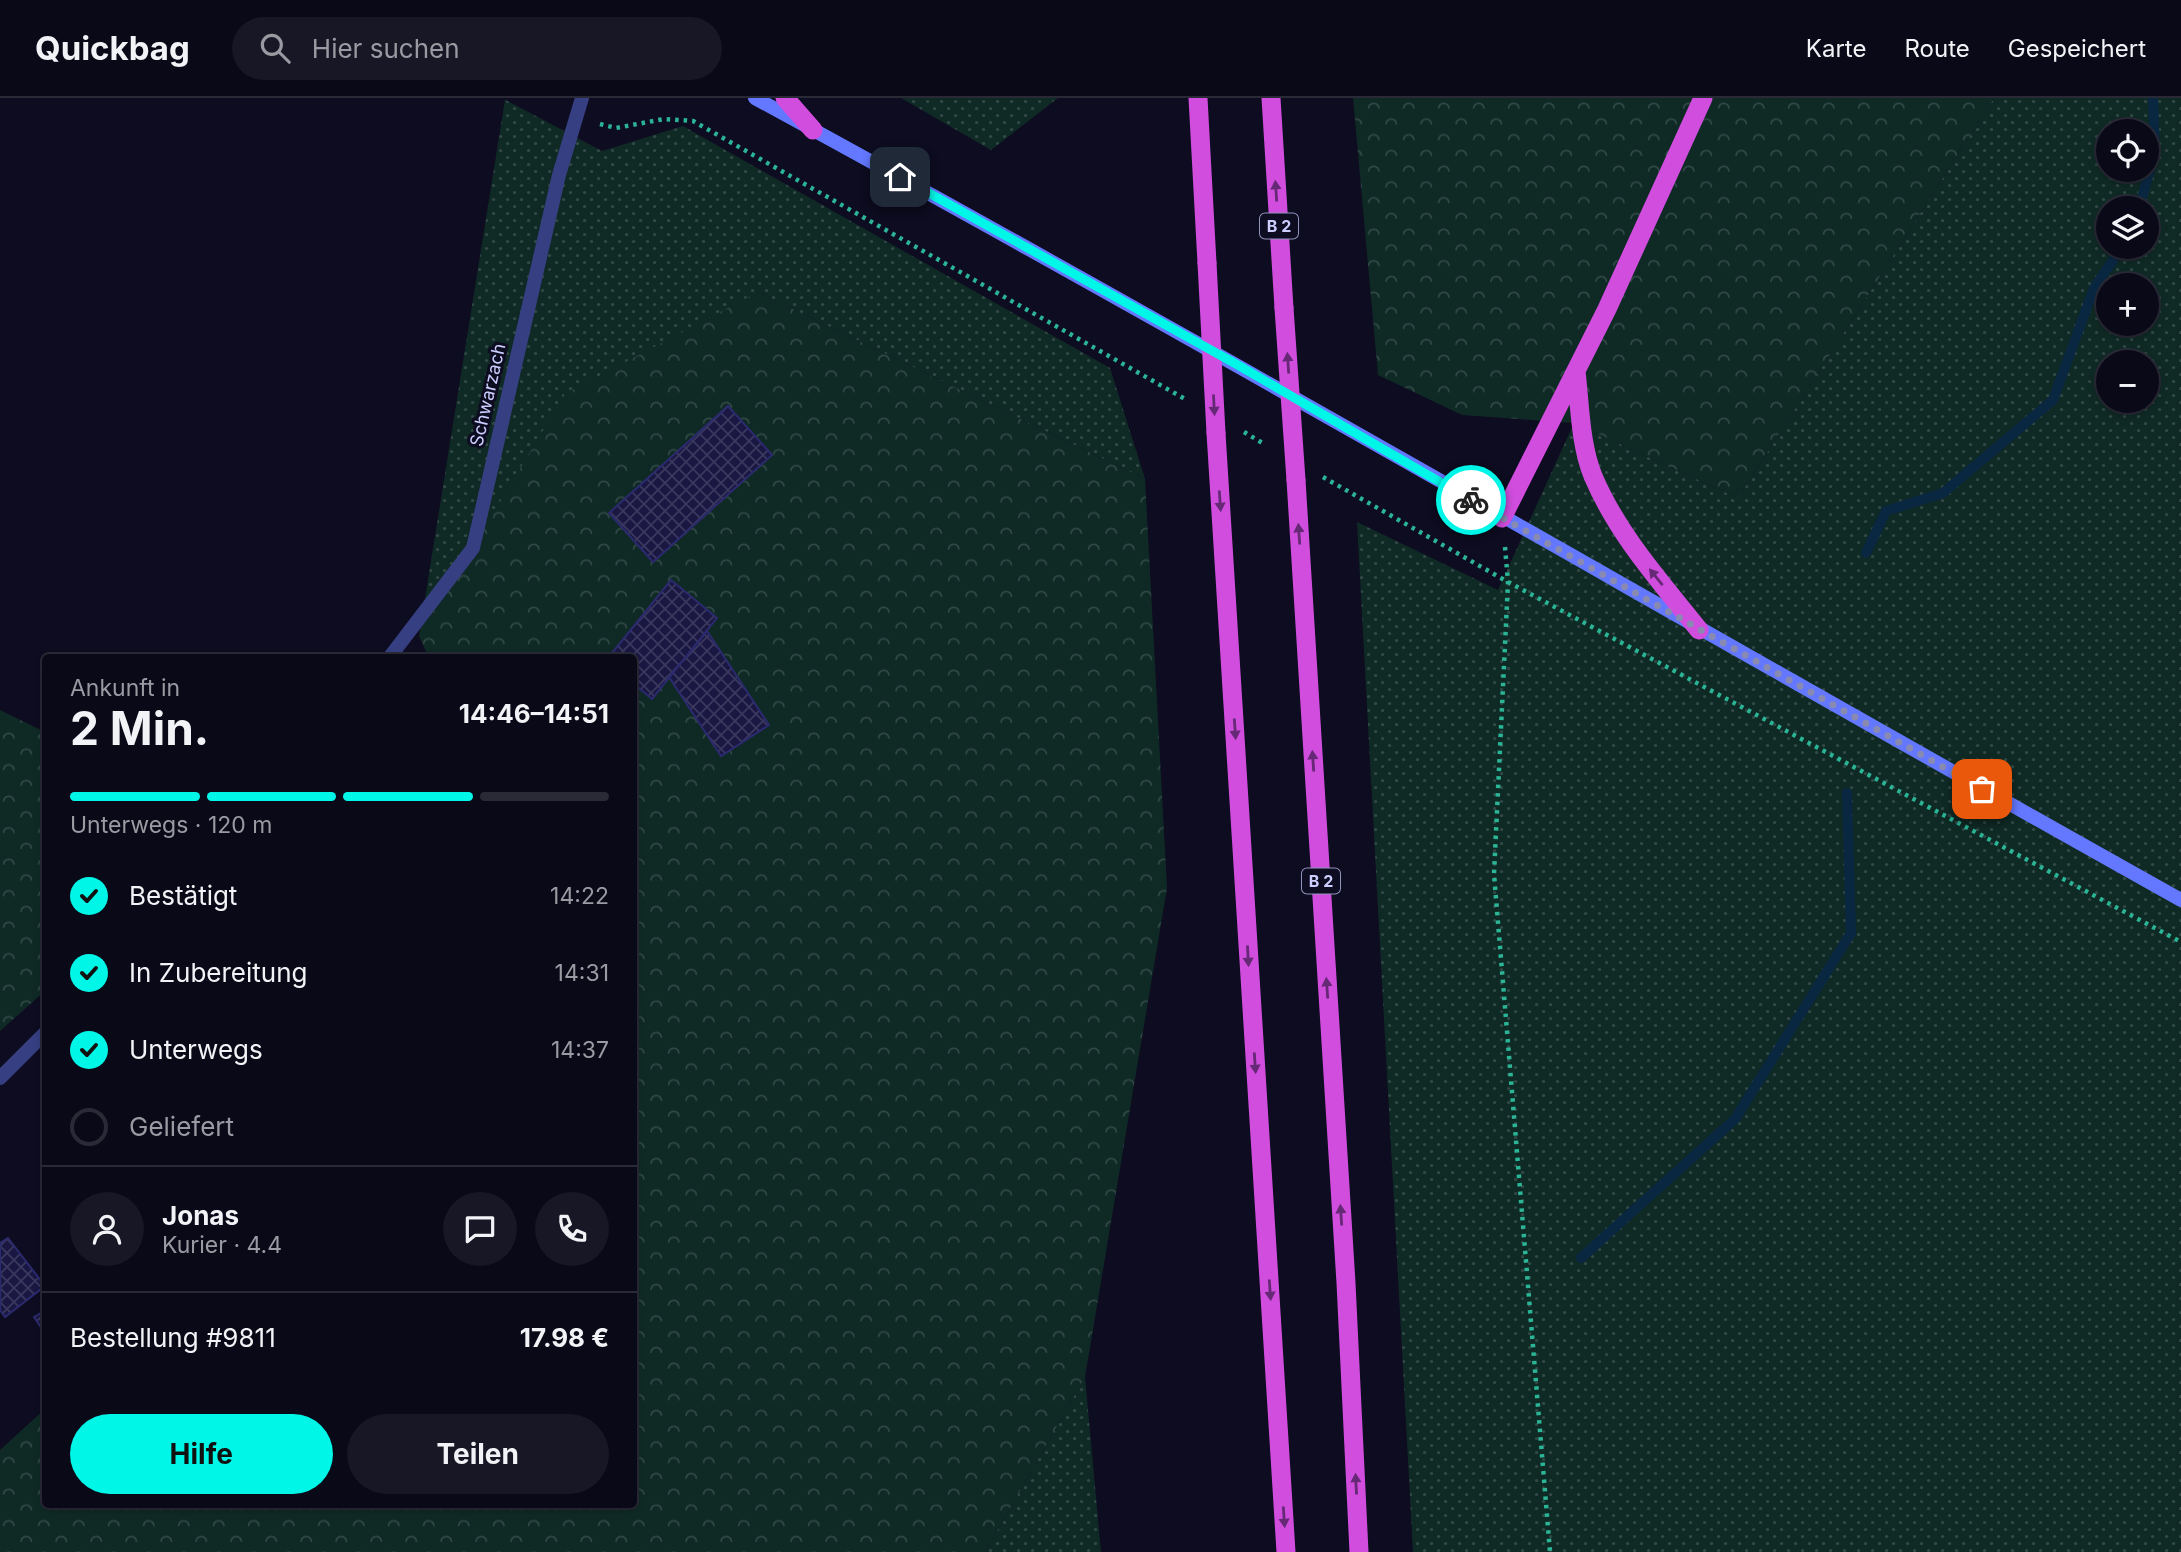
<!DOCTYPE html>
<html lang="de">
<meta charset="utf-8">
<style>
:root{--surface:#0a0918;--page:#181725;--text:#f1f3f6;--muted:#999aa2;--line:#2a2a37;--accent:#00f7e8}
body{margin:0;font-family:Inter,sans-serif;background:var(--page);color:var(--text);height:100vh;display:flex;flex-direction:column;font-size:26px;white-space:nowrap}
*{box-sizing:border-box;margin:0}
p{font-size:23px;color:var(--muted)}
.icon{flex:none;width:38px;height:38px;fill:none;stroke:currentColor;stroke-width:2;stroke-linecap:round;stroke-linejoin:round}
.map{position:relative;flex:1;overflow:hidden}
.panel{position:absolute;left:42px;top:556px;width:595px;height:854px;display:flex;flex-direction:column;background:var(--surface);border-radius:7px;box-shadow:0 4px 10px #0003,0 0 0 2px var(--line)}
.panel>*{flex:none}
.fabs{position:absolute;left:2096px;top:21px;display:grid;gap:14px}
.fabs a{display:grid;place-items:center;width:63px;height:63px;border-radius:50%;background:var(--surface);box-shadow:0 4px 10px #0003,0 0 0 2px var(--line);font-size:35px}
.pin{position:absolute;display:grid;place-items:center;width:60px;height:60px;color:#fff;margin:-30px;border-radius:14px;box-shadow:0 4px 10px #0006}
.courier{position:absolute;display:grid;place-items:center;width:70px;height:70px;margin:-35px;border:5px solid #00f7e8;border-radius:50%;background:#fff;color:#222;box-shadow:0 2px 9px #0007}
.overview em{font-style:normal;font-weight:700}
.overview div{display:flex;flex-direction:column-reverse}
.overview{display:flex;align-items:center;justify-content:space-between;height:119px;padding:0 28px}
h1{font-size:46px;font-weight:700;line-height:52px}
.bar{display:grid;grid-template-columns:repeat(4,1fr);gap:10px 7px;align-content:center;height:84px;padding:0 28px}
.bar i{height:9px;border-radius:5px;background:var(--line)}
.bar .selected{background:var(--accent)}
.bar p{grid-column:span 4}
.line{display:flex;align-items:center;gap:18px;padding:0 28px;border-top:2px solid var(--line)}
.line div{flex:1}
.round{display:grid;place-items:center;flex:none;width:74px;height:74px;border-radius:37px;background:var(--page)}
ol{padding:0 28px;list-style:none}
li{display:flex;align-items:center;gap:21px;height:77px}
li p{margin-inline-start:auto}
li .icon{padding:7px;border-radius:50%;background:var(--accent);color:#111;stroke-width:4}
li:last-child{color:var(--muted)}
li i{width:38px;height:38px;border:4px solid var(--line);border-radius:50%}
.button{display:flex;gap:14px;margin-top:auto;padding:14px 28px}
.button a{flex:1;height:80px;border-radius:42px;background:var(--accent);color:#111;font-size:28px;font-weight:700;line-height:80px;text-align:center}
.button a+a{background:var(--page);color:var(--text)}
header{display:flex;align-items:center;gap:42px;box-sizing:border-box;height:98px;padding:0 35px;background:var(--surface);border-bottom:2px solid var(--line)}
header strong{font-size:33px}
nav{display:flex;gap:38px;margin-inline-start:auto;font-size:24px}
.search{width:490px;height:63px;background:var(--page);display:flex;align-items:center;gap:18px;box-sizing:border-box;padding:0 24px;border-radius:38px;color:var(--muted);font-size:26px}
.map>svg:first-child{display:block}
.grass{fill:url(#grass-dots);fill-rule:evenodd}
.forest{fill:url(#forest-crowns)}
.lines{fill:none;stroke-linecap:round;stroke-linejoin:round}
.stream{stroke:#0a2742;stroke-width:10}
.building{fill:url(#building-cross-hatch);stroke:#2c2a6e;stroke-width:2}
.path{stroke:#2bb495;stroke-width:4.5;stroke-dasharray:3.5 5;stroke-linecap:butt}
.minor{stroke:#363f81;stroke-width:14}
.secondary{stroke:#6378ff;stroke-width:14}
.trunk{stroke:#d14dde;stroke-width:19}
.trunk-bridge{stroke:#d14dde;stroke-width:19}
.oneway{fill:#652975}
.done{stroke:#898ab1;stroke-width:7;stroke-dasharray:0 12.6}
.route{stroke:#00f7e8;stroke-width:9}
.labels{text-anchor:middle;stroke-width:6;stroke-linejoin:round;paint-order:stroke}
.shield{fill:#0d0c20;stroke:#9394bc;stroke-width:2}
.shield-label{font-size:16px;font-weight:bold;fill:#ccceff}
.street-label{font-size:18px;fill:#ccceff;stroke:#0d0c20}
</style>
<header>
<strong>Quickbag</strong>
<div class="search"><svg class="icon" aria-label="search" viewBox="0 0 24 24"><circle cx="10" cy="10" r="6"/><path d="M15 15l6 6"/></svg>Hier suchen</div>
<nav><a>Karte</a><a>Route</a><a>Gespeichert</a></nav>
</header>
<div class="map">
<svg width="2181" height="1454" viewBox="0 0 2181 1454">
<defs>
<pattern id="grass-dots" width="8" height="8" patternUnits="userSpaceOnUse" patternTransform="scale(1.75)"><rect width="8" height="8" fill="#0f2a25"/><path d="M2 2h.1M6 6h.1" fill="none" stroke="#314846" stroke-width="1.8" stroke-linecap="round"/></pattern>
<pattern id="forest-crowns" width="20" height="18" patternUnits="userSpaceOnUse" patternTransform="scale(1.75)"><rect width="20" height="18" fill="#0f2a25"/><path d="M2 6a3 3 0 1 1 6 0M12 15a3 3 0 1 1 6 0" fill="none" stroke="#314846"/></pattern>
<pattern id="building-cross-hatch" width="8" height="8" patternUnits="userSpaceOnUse" patternTransform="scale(1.75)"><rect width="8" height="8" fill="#1a1842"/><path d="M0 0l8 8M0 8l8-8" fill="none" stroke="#3a385e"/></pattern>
</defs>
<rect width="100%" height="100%" fill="#0d0c20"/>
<path class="grass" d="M502,0L602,53L683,28L1110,270L1145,381L758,194L419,538L505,2Z
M901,0H1058L991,52Z
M1994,0H2181V1454H1413L1357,424L1498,492L1574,325L1738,400ZM2109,33H2147V72H2109ZM2109,110H2147V149H2109ZM2109,187H2147V226H2109ZM2109,264H2147V303H2109Z
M1085,1279L1101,1454H985Z"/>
<path class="forest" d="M1353,0H1994L1738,400L1574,325L1462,317L1378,277Z
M758,194L1145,381L1167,790L1085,1279L985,1454H0V1352L45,1311L46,1407H634V560H429L419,538L565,296Z
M0,612L45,634L46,892L0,933Z"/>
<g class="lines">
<path class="stream" d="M2139,110L2155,54L2153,0
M1866,455L1886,413L1943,395L2053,302L2094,190L2122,149
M1581,1160L1735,1021L1851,835L1847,695"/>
</g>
<path class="building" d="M728,308L772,357L653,464L609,415Z
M671,482L717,520L652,601L634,586V560H608Z
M707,533L769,627L721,658L669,579Z
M8,1140L45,1188L5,1219L0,1212V1145Z
M46,1212V1237L34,1219Z"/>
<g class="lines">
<path class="path" d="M600,26L616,30L664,21L693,23L1185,301
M1244,334L1264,346
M1323,379L1508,484L2181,844
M1505,449L1508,484L1494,776L1550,1454"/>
<path class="minor" d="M389,560L473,450L559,77L582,0
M0,980L46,934"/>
<path class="secondary" d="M755,0C1234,261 1705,536 2181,802"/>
<path class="trunk" d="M785,0L813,32
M1198,0L1207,165
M1271,0L1284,210
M1576,273C1580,307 1580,346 1593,378C1618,437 1660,483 1699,532
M1216,335L1286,1454
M1296,382L1346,1185L1359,1454
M1502,420L1607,211L1703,0"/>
<path class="trunk-bridge" d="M1207,165L1216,335
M1284,210L1296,382"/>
</g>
<defs><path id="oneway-solid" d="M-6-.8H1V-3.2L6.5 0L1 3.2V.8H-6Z" transform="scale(1.75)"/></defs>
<g class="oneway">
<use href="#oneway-solid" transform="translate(1276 93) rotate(-94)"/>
<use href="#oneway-solid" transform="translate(1288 265) rotate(-94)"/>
<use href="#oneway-solid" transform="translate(1214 307) rotate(87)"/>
<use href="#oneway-solid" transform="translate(1220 403) rotate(86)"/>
<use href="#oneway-solid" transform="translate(1299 436) rotate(-94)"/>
<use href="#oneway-solid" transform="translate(1656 479) rotate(-129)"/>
<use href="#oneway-solid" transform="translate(1235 631) rotate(86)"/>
<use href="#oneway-solid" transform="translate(1313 663) rotate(-94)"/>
<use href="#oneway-solid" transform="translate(1248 858) rotate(87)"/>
<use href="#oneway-solid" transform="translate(1327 890) rotate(-94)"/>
<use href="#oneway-solid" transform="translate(1255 965) rotate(86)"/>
<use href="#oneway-solid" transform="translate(1341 1117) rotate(-94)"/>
<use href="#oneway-solid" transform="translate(1270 1192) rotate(86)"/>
<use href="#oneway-solid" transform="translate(1356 1386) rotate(-93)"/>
<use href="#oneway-solid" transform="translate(1284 1419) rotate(86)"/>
</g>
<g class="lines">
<path class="done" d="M1471,402L1982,691"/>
<path class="route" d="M900,79L1236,266L1471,402"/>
</g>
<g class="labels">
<g class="shield">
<rect x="1260" y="115.5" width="38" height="25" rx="5"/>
<rect x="1302" y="770.5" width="38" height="25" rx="5"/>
</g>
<g class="shield-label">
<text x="1279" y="134">B 2</text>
<text x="1321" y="789">B 2</text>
</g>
<g class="street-label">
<text transform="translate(488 297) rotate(-77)" y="6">Schwarzach</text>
</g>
</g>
</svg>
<div class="fabs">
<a><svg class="icon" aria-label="locate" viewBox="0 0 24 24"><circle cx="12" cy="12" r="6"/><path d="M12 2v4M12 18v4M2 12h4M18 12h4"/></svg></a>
<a><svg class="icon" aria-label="layers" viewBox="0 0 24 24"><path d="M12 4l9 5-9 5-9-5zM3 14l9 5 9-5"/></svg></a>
<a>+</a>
<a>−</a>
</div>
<div class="pin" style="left:1982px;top:691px;background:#ea580c"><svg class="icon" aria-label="bag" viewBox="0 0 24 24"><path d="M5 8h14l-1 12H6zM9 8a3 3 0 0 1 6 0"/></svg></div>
<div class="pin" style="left:900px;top:79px;background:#1f2937"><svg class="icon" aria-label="home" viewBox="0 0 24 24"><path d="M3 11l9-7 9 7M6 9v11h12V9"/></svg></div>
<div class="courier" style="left:1471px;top:402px"><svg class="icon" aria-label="bike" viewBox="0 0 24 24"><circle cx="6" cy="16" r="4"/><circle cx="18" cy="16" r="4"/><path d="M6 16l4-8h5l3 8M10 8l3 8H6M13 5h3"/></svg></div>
<section class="panel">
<div class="overview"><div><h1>2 Min.</h1><p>Ankunft in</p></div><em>14:46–14:51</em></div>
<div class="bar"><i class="selected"></i><i class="selected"></i><i class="selected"></i><i></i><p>Unterwegs · 120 m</p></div>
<ol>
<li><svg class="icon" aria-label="check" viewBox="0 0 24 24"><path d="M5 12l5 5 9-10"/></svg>Bestätigt<p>14:22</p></li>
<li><svg class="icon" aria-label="check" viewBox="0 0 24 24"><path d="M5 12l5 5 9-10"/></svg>In Zubereitung<p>14:31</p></li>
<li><svg class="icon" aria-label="check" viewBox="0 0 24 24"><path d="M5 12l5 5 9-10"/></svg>Unterwegs<p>14:37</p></li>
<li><i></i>Geliefert</li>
</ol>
<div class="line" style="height:126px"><a class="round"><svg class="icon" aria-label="person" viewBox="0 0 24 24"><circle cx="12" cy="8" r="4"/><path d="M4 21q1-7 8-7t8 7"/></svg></a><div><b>Jonas</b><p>Kurier · 4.4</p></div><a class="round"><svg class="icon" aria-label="chat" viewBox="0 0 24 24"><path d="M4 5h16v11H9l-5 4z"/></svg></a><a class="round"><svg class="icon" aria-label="phone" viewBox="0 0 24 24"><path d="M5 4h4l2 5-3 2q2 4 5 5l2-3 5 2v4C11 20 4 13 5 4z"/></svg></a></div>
<div class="line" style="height:91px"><div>Bestellung #9811</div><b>17.98 €</b></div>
<div class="button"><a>Hilfe</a><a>Teilen</a></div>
</section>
</div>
